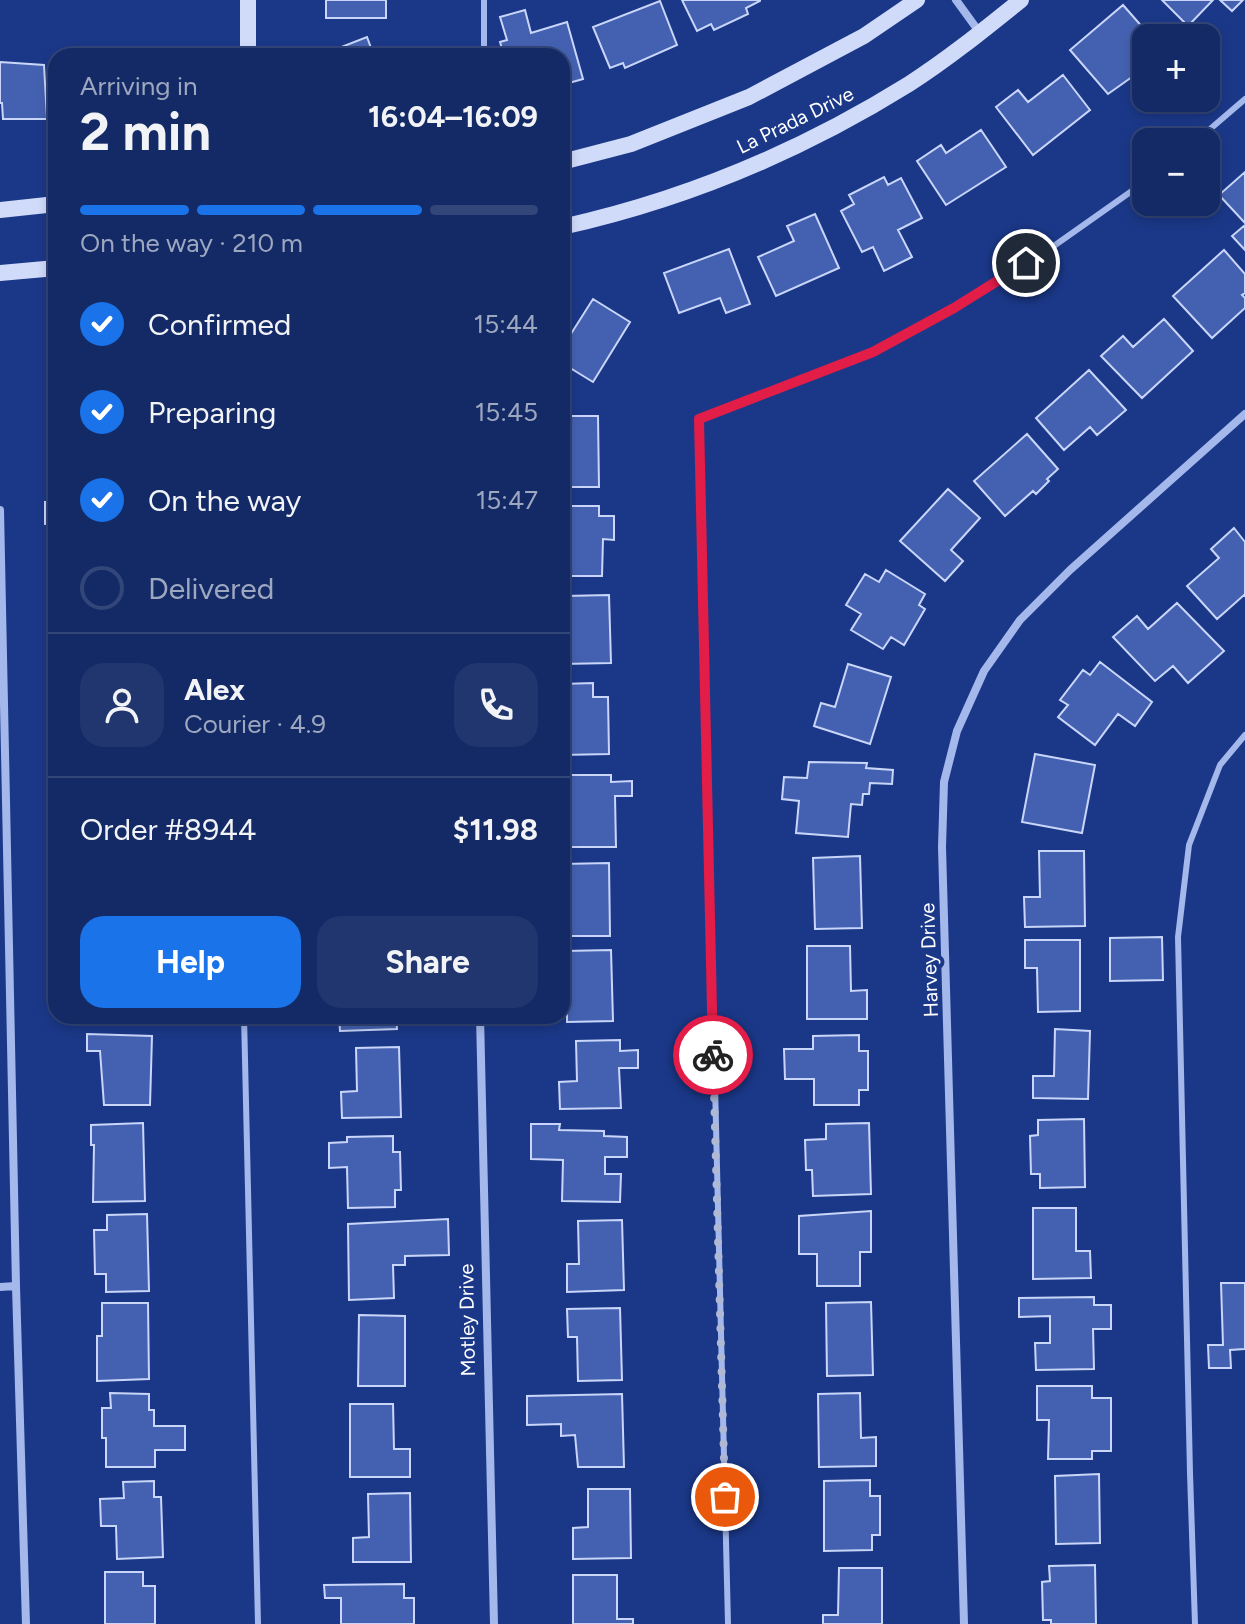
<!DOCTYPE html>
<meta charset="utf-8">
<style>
:root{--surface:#142a66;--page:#21366f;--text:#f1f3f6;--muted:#9da7bf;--line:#33467a;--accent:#1a73e8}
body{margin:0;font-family:Figtree,sans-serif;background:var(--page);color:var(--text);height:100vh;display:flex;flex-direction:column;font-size:30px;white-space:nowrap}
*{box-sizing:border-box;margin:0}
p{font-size:26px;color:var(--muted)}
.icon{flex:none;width:44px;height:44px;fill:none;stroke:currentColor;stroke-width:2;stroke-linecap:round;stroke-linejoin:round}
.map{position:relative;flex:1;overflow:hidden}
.drawer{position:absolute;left:48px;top:48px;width:522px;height:976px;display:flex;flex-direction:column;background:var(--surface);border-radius:24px;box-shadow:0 4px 12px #0003,0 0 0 2px var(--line)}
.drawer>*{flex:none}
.fabs{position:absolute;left:1132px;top:24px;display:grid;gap:16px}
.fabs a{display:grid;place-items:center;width:88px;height:88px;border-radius:16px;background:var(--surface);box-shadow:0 4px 12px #0003,0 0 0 2px var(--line);font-size:40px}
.pin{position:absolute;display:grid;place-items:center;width:68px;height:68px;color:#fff;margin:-34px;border:4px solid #fff;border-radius:50%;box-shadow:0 2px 8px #0007}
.courier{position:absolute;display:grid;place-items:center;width:80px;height:80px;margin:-40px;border:6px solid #e11d48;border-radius:50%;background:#fff;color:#222;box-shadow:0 2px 10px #0007}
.headline em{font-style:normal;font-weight:700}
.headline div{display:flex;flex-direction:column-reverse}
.headline{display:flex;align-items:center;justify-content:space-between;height:136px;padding:0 32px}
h1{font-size:52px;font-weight:700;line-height:60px}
.bar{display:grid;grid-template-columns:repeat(4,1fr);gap:12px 8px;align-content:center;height:96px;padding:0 32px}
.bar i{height:10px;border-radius:6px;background:var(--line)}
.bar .on{background:var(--accent)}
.bar p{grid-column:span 4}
.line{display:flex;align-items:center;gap:20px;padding:0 32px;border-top:2px solid var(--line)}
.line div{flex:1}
.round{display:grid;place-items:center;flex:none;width:84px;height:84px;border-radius:24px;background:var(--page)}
ol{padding:0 32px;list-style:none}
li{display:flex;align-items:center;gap:24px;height:88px}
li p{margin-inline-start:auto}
li .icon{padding:8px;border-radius:50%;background:var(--accent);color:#fff;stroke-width:4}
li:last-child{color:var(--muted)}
li i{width:44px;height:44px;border:4px solid var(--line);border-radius:50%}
.action{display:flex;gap:16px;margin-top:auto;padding:16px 32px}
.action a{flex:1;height:92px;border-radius:24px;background:var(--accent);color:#fff;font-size:32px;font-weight:700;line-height:92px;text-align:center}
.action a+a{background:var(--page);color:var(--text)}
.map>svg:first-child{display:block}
.building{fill:#4461b1;stroke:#c9d6f9;stroke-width:2}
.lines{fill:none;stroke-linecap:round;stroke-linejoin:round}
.lane{stroke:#a4b8ec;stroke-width:6}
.street{stroke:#a4b8ec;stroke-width:8}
.secondary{stroke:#d0dbf9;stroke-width:16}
.done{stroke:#afb9d5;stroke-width:8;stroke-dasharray:0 14.4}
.route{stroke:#e11d48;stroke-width:10}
.labels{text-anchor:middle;stroke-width:8;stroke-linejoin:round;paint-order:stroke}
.street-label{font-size:20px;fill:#fff;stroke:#1b3888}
</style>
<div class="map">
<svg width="1245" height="1624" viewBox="0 0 1245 1624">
<rect width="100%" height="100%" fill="#1b3888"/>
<path class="building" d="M326,0H386V18H326Z
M682,0H760V1L746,8L748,14L714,30L711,24L697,31Z
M1162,0H1213L1188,26Z
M1220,0H1243L1232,11Z
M660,1L677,45L625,68L623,63L610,68L593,27Z
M1123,5L1152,38H1146V42L1140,48L1146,55V67L1108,94L1070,50Z
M525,10L531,33L567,22L583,79L562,85V56H504L500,42L507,40L500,17Z
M367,37L374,56H328L326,53Z
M0,62L44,65L47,119H3L2,103H0Z
M1063,75L1090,110L1033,155L996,107L1018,90L1028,102Z
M981,130L1006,167L946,205L917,161L941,145L946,153Z
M1245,172V223L1219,195Z
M884,177L888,185L901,178L922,218L898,230L912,257L884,271L873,247L862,252L841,211L854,204L849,195Z
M815,214L839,268L776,296L758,257L794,241L787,226Z
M1245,225V250L1232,236Z
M729,249L750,304L726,313L720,298L679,313L664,273Z
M1224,250L1245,274V293L1242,295L1245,298V308L1212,338L1173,296Z
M593,299L630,322L593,382L562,363V333L569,337Z
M1164,319L1193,351L1142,398L1101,356L1123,336L1133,347Z
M53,338H56V382H55Z
M1089,370L1126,410L1097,435L1090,427L1064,450L1036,418Z
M562,416H598L599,487H562Z
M1027,434L1058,469L1047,479L1049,481L1036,494L1033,491L1005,516L974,481Z
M948,489L980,518L951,550L963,561L945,581L900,541Z
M45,502H56V523L45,524Z
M562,506H599V516H614V540L603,539L602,576H562Z
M1234,528L1245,542V596L1244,595L1217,619L1187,586L1219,558L1211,549Z
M886,570L925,594L919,605L925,609L904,645L891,637L883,649L851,630L861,614L846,605L865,574L879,582Z
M609,595L611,663L562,664V634H565V596Z
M1177,603L1224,651L1188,683L1173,666L1155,681L1113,637L1137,616L1148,629Z
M1100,662L1152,702L1135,726L1118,714L1095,745L1058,717L1068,705L1060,700L1083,670L1090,675Z
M848,664L891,677L870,744L814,726L821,703L835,707Z
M593,683V697H608L609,754L562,755V684Z
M1035,754L1095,765L1082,833L1022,822Z
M809,762L867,763L866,768L893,770L892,784L870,783L869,794H863L862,805L851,804L848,837L796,833L799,801L782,799L784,777L807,778Z
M568,775H611V782L632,781V796H615L616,847H562V818H569Z
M1039,851H1084L1085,926L1025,927L1024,897H1040Z
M860,856L862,928L815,929L813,858Z
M609,863L610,936H568L567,889H562V864Z
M1162,937L1163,980L1110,981V938Z
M1025,940H1080V1011L1038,1012L1037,968H1025Z
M807,946H850L851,991L867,990V1019H807Z
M611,950L613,1021L567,1022V1007H562V968H565V951Z
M101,1016H150V1021H101Z
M339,1016H396L397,1029L340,1031Z
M1055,1029L1090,1031L1088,1099L1033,1098V1076H1054Z
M87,1034L152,1036L150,1105H104L100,1051H87Z
M859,1035V1051H868V1090H859V1105H814V1079H785L784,1049H813V1036Z
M620,1040V1051L638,1050V1068H619L621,1108L560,1109L559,1082L577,1081L576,1041Z
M399,1047L401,1117L342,1118L341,1092L357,1091L356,1048Z
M1084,1119L1085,1187L1040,1188V1174H1031L1030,1136L1038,1135V1120Z
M143,1123L145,1201L93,1202L94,1145H91V1125Z
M869,1123L871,1194L813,1196L812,1170H806L805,1140L826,1139V1124Z
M531,1124H560L559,1130L604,1131V1136L627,1137V1157H605V1174H621L620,1202L562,1201L563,1160L531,1159Z
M393,1136V1152H400L401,1190H395V1207L348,1208L347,1167L329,1168V1143L347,1142V1137Z
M1033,1208H1076V1251H1090L1091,1278L1033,1279Z
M871,1211V1252H860V1286H817V1254H799V1216Z
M147,1214L149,1291L106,1292V1274H95L94,1230H107V1215Z
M448,1219L449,1255L405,1256V1265H393L394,1298L349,1300L348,1224Z
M622,1220L624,1290L567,1292V1264H579L578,1221Z
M1221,1283H1245V1349L1230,1350L1231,1368H1209L1208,1345H1223Z
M1094,1297V1305H1111V1329H1093L1094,1369L1036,1370L1035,1343H1050V1316L1019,1317V1298Z
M871,1302L873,1375L827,1376L826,1303Z
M102,1303H148L149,1379L97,1381V1336H102Z
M620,1308L622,1380L578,1381L577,1337H568L567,1309Z
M359,1315L405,1316V1386H358Z
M1037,1386H1092V1398H1111V1451H1092V1459H1048L1049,1420H1037Z
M110,1393L149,1394V1410H154V1426H185V1450H155V1467H106V1438H102V1408H111Z
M860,1393L861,1438L876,1437V1466L819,1467L818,1394Z
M622,1394L624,1467H578L575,1435L561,1436V1424L527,1425V1396Z
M350,1404H393L394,1449H410V1477H350Z
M1099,1474L1100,1543L1056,1544L1055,1476Z
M870,1480V1496H880V1535H872V1550L824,1551V1481Z
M154,1481V1497H161L163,1557L117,1559L116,1526H101L100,1499L124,1498L123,1482Z
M588,1489H630L631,1558L573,1559V1528L588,1527Z
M410,1493L411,1562H353V1538L369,1537L368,1494Z
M1095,1565L1096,1624H1051V1620H1043L1042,1582L1050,1581L1049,1566Z
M839,1568H882V1624H823V1615H838Z
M105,1572H143V1586H155V1624H105Z
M573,1575H617V1619H633V1624H573Z
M404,1584V1598H414V1624H341V1598H325L324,1585Z"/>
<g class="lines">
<path class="lane" d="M484,0V56
M1195,142L1245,99
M244,1016L258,1624
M728,1624L699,419L873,352L954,308L1051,248L1146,181
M1195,1624L1190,1473L1178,937L1189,845L1220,765L1245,735"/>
<path class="street" d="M956,0L980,33
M0,510L16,1286L26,1624
M480,1016L494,1624
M0,1287L16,1286
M964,1624L942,847L944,782L957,731L984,671L1020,620L1070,570L1245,414"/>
<path class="secondary" d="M248,0V56
M562,162L631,144L749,97L864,36L917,0
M0,210L56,204
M562,227C684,200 803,150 909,84C948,59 985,29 1021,0
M0,273L56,268"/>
</g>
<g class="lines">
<path class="done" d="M713,1055L725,1497"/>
<path class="route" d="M713,1055L699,419L873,352L954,308L1026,263"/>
</g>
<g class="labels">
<g class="street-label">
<text transform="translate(795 120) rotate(-26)" y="7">La Prada Drive</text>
<text transform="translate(929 960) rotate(-92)" y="7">Harvey Drive</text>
<text transform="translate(467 1320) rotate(-91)" y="7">Motley Drive</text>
</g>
</g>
</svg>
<div class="fabs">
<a>+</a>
<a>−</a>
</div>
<div class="pin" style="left:725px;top:1497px;background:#ea580c"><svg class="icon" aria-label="bag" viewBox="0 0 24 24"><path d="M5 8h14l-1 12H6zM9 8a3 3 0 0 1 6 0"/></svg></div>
<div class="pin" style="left:1026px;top:263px;background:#1f2937"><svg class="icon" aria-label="home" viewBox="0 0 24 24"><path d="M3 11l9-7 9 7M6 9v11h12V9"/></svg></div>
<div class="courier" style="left:713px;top:1055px"><svg class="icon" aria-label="bike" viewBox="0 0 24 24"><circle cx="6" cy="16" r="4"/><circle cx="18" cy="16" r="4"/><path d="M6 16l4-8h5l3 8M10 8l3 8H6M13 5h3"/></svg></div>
<section class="drawer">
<div class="headline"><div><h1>2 min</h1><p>Arriving in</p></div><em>16:04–16:09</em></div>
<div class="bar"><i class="on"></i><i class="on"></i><i class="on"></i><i></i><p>On the way · 210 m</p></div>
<ol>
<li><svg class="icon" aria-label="check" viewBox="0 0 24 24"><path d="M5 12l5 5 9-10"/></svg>Confirmed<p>15:44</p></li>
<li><svg class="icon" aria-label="check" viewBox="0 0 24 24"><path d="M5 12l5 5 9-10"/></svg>Preparing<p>15:45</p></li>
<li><svg class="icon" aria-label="check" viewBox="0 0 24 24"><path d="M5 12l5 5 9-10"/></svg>On the way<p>15:47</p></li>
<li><i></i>Delivered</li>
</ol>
<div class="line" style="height:144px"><a class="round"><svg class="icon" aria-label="person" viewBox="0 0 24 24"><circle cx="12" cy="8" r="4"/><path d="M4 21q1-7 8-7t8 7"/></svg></a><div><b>Alex</b><p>Courier · 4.9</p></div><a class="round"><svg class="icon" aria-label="phone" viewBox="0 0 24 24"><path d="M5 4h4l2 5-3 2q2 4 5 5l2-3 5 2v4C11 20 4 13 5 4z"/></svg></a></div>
<div class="line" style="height:104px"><div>Order #8944</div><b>$11.98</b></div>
<div class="action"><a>Help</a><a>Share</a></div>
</section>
</div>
